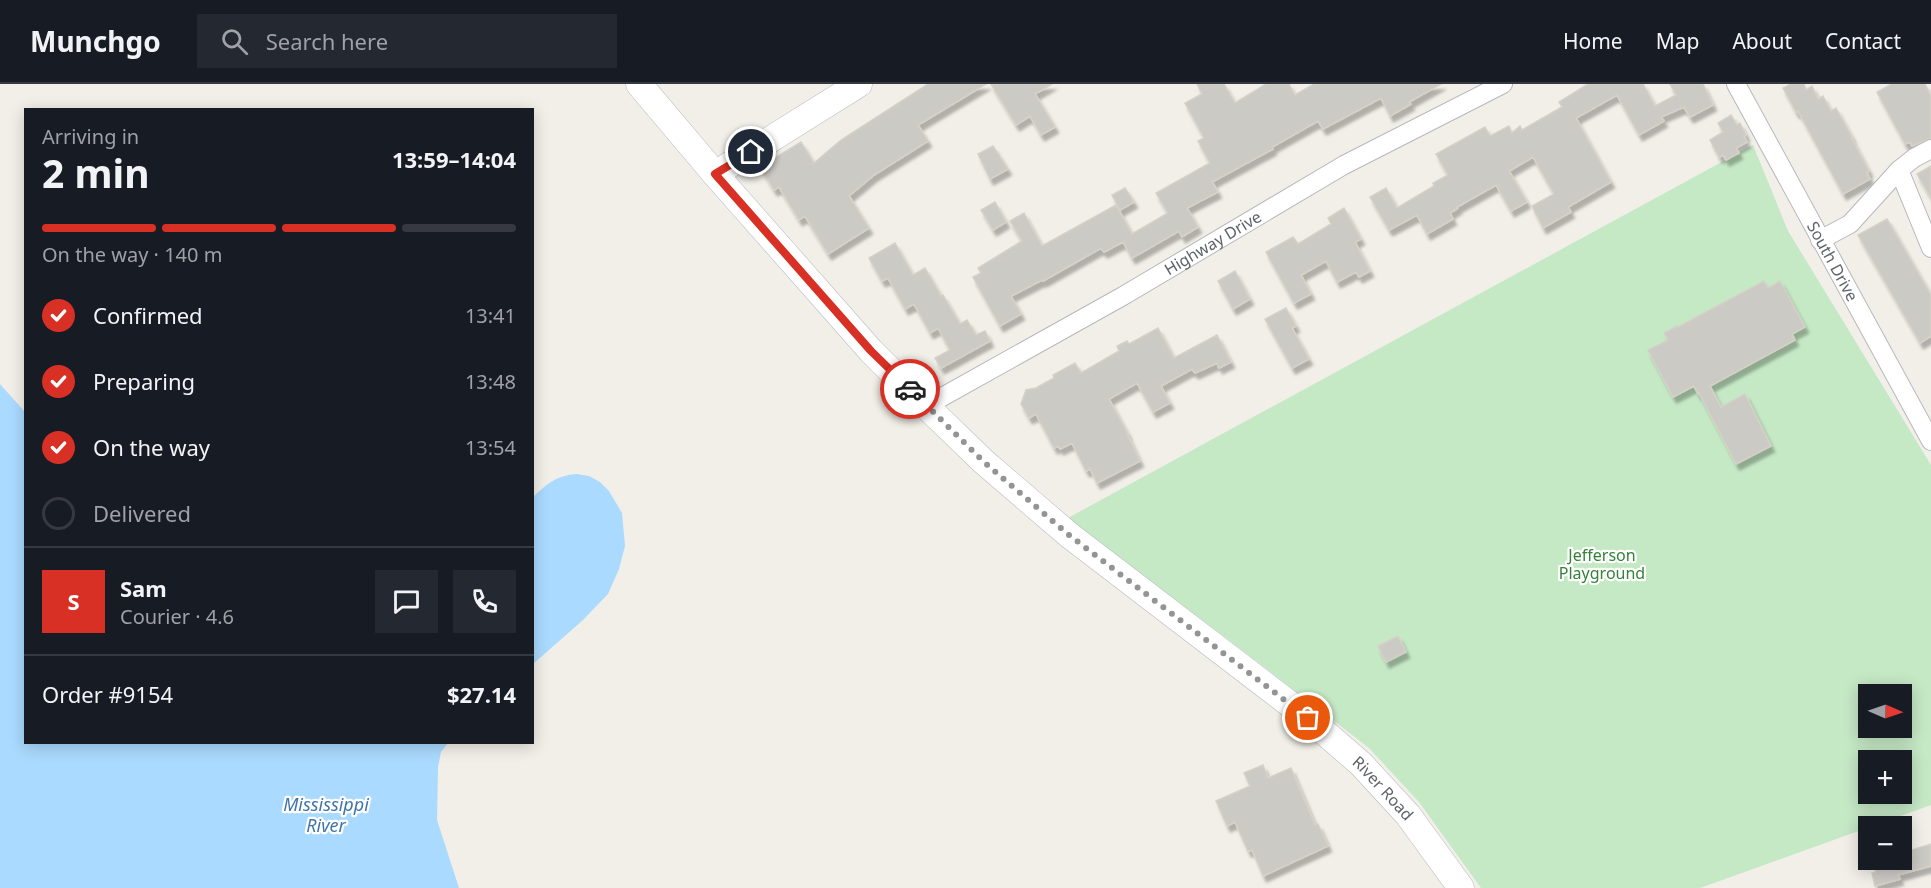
<!DOCTYPE html>
<meta charset="utf-8">
<style>
:root{--surface:#171b24;--page:#242831;--text:#f1f3f6;--muted:#9ea1a6;--line:#363941;--accent:#d93025}
body{margin:0;font-family:"Noto Sans",sans-serif;background:var(--page);color:var(--text);height:100vh;display:flex;flex-direction:column;font-size:22px;white-space:nowrap}
*{box-sizing:border-box;margin:0}
p{font-size:20px;color:var(--muted)}
.icon{flex:none;width:33px;height:33px;fill:none;stroke:currentColor;stroke-width:2;stroke-linecap:round;stroke-linejoin:round}
.map{position:relative;flex:1;overflow:hidden}
.sheet{position:absolute;left:24px;top:24px;width:510px;height:636px;display:flex;flex-direction:column;background:var(--surface);border-radius:0px;box-shadow:0 3px 15px #0003}
.sheet>*{flex:none}
.needle{width:39px;rotate:92deg}
.tools{position:absolute;left:1858px;top:600px;display:grid;gap:12px}
.tools a{display:grid;place-items:center;width:54px;height:54px;border-radius:0px;background:var(--surface);box-shadow:0 3px 15px #0003;font-size:30px}
.pin{position:absolute;display:grid;place-items:center;width:51px;height:51px;color:#fff;margin:-26px;border:3px solid #fff;border-radius:50%;box-shadow:0 2px 6px #0007}
.courier{position:absolute;display:grid;place-items:center;width:60px;height:60px;margin:-30px;border:4px solid #d93025;border-radius:50%;background:#fff;color:#222;box-shadow:0 2px 8px #0007}
.headline em{font-style:normal;font-weight:700}
.headline div{display:flex;flex-direction:column-reverse}
.headline{display:flex;align-items:center;justify-content:space-between;height:102px;padding:0 18px}
h1{font-size:39px;font-weight:700;line-height:45px}
.bar{display:grid;grid-template-columns:repeat(4,1fr);gap:9px 6px;align-content:center;height:72px;padding:0 18px}
.bar i{height:8px;border-radius:4px;background:var(--line)}
.bar .current{background:var(--accent)}
.bar p{grid-column:span 4}
.line{display:flex;align-items:center;gap:15px;padding:0 18px;border-top:2px solid var(--line)}
.line div{flex:1}
.round{display:grid;place-items:center;flex:none;width:63px;height:63px;border-radius:0px;background:var(--page)}
ol{padding:0 18px;list-style:none}
li{display:flex;align-items:center;gap:18px;height:66px}
li p{margin-inline-start:auto}
li .icon{padding:6px;border-radius:50%;background:var(--accent);color:#fff;stroke-width:4}
li:last-child{color:var(--muted)}
li i{width:33px;height:33px;border:3px solid var(--line);border-radius:50%}
header{display:flex;align-items:center;gap:36px;box-sizing:border-box;height:84px;padding:0 30px;background:var(--surface);border-bottom:2px solid var(--line)}
header strong{font-size:28px}
nav{display:flex;gap:33px;margin-inline-start:auto;font-size:21px}
.search{width:420px;height:54px;background:var(--page);display:flex;align-items:center;gap:15px;box-sizing:border-box;padding:0 21px;border-radius:0px;color:var(--muted);font-size:22px}
.map>svg:first-child{display:block}
.green{fill:#c5e8c5;fill-rule:evenodd}
.water{fill:#aadaff}
.building{fill:#cccac5;stroke:#d6d1c6;stroke-width:1.5;filter:url(#shadow)}
.lines{fill:none;stroke-linecap:round;stroke-linejoin:round}
.street-casing{stroke:#b5b8bc;stroke-width:20}
.secondary-casing{stroke:#b6babf;stroke-width:27}
.street{stroke:#fff;stroke-width:18}
.secondary{stroke:#fff;stroke-width:26}
.done{stroke:#929495;stroke-width:6;stroke-dasharray:0 10.8}
.route{stroke:#d93025;stroke-width:8}
.labels{text-anchor:middle;stroke-width:4.5;stroke-linejoin:round;paint-order:stroke}
.street-label{font-size:16px;fill:#5f6368;stroke:#fff}
.park-label{font-size:16px;fill:#348238;stroke:#fff}
.water-label{font-size:18px;font-style:italic;fill:#4174aa;stroke:#fff}
</style>
<header>
<strong>Munchgo</strong>
<div class="search"><svg class="icon" aria-label="search" viewBox="0 0 24 24"><circle cx="10" cy="10" r="6"/><path d="M15 15l6 6"/></svg>Search here</div>
<nav><a>Home</a><a>Map</a><a>About</a><a>Contact</a></nav>
</header>
<div class="map">
<svg width="1931" height="804" viewBox="0 0 1931 804">
<defs>
<filter id="shadow"><feDropShadow dx="3.5" dy="6" stdDeviation="1.5" flood-color="#0004"/></filter>
</defs>
<rect width="100%" height="100%" fill="#f1efe8"/>
<path class="green" d="M1753,61L1788,147L1931,381V721L1700,804H1481L1419,718L1369,664L1221,550L1066,435ZM1869,610H1902V644H1869ZM1869,676H1902V710H1869Z"/>
<path class="water" d="M0,300L25,328L26,658L448,659L441,668L438,683L437,736L459,804H0Z
M577,390L589,392L600,398L609,407L622,429L625,462L619,485L608,510L583,536L533,580V413C547,400 557,391 577,390Z"/>
<path class="building" d="M928,0H986L918,41L928,57L874,91L849,112L869,144L828,170L805,132L799,136L779,103L774,106L760,83L801,58L814,79L841,56Z
M991,0H1052L1035,10L1055,43L1041,51L1030,32L1016,41Z
M1197,0H1224L1235,19L1266,0H1289L1295,11L1314,0H1441L1409,18L1411,20L1390,32L1381,14L1323,45L1318,37L1272,63L1273,65L1212,98L1218,108L1187,124L1198,143L1182,153L1179,147L1132,174L1123,158L1104,168L1101,164L1043,197L1042,196L1011,212L1021,230L1000,242L973,193L981,189L978,184L1022,157L1010,137L1024,129L1042,162L1116,121L1132,150L1168,129L1156,109L1210,79L1198,57L1204,54L1185,19L1202,10Z
M1588,0H1643L1655,22L1676,11L1670,0H1703L1713,21L1690,33L1684,23L1661,33L1664,37L1639,51L1617,11L1576,34L1611,98L1568,123L1571,128L1543,144L1532,122L1554,110L1533,73L1509,87L1527,118L1511,127L1496,101L1457,123L1458,124L1450,129L1453,135L1427,150L1417,131L1389,146L1370,113L1386,104L1397,124L1434,102L1433,99L1448,91L1436,70L1485,43L1490,52L1509,42L1512,49L1520,42L1522,46L1562,23L1559,18Z
M1791,0H1804L1806,6L1812,2L1818,15L1823,12L1831,27L1836,24L1852,53H1851L1869,87L1867,88L1870,95L1843,110L1798,27L1796,28L1783,4Z
M1892,0H1925L1931,12V54L1912,62L1910,58L1905,60L1877,8Z
M1731,31L1737,41L1740,39L1746,51L1744,52L1747,58L1736,64L1739,69L1726,76L1723,71L1719,73L1710,56L1723,48L1718,39Z
M993,62L1008,85L990,95L978,70Z
M1931,82V114L1917,90Z
M1125,104L1134,118L1120,126L1112,111Z
M995,118L1006,138L993,146L981,126Z
M1344,124L1361,155L1355,158L1370,187L1359,193L1356,188L1337,198L1326,177L1301,191L1311,210L1294,219L1266,168L1293,153L1298,160L1331,140L1328,134Z
M1887,135L1931,211V252L1920,259L1858,151Z
M895,159L913,191L925,184L941,212L943,211L960,240L967,236L976,251L985,247L990,257L941,284L935,274L950,266L938,244L930,249L914,220L905,225L888,194L882,197L869,174Z
M1235,187L1250,215L1233,225L1218,197Z
M1764,197L1768,204L1780,197L1805,243L1792,250L1795,256L1710,302L1721,323L1745,310L1771,362L1736,380L1699,309L1698,310L1694,302L1673,313L1648,266L1668,256L1664,249L1677,242L1678,243Z
M1286,224L1296,242L1292,244L1309,275L1292,284L1265,235Z
M1158,244L1174,274L1217,251L1231,278L1219,284L1217,279L1195,289L1192,285L1161,302L1170,319L1153,328L1137,299L1109,315L1128,350H1127L1140,377L1097,399L1090,385L1086,387L1072,359L1060,365L1058,362L1054,364L1036,330L1029,334L1021,320L1026,306L1036,304L1054,294L1053,291L1075,279L1081,289L1119,267L1117,262L1127,257L1129,260Z
M1398,552L1406,568L1386,578L1378,562Z
M1263,681L1268,694L1291,684L1315,741L1318,740L1328,762L1263,792L1252,766L1248,767L1235,738L1227,742L1216,717L1250,702L1244,689Z
M1931,760V782L1898,791L1900,795L1875,802L1872,789L1876,788L1872,776H1902V769Z"/>
<g class="lines">
<g class="street-casing">
<g id="street">
<path id="s1" d="M1736,0L1931,357"/>
<path d="M1899,86L1931,164"/>
<path d="M1820,156L1850,140L1899,86L1914,74L1931,65"/>
<path id="s2" d="M926,322L1123,212L1344,81L1503,0"/>
</g>
</g>
<g class="secondary-casing">
<g id="secondary">
<path id="s3" d="M639,0L715,90L871,267L926,322L984,378L1069,451L1308,634L1361,680L1408,731L1461,804"/>
<path d="M715,90L859,0"/>
</g>
</g>
<use href="#street" class="street"/>
<use href="#secondary" class="secondary"/>
</g>
<g class="lines">
<path class="done" d="M910,305L984,378L1069,451L1308,634"/>
<path class="route" d="M751,68L715,90L871,267L910,305"/>
</g>
<g class="labels">
<g class="street-label">
<text dy="6" stroke="none"><textPath href="#s2" startOffset="330">Highway Drive</textPath></text>
<text dy="6" stroke="none"><textPath href="#s1" startOffset="202">South Drive</textPath></text>
<text dy="6" stroke="none"><textPath href="#s3" startOffset="1028">River Road</textPath></text>
</g>
<g class="park-label">
<text x="1602" y="477">Jefferson<tspan x="1602" dy="18">Playground</tspan></text>
</g>
<g class="water-label">
<text x="326" y="727">Mississippi<tspan x="326" dy="21">River</tspan></text>
</g>
</g>
</svg>
<div class="tools">
<a><svg class="needle" viewBox="-14 -14 28 28"><path d="M0-13l5 13h-10z" fill="#e53935"/><path d="M0 13l5-13h-10z" fill="#9ea1a6"/></svg></a>
<a>+</a>
<a>−</a>
</div>
<div class="pin" style="left:1308px;top:634px;background:#ea580c"><svg class="icon" aria-label="bag" viewBox="0 0 24 24"><path d="M5 8h14l-1 12H6zM9 8a3 3 0 0 1 6 0"/></svg></div>
<div class="pin" style="left:751px;top:68px;background:#1f2937"><svg class="icon" aria-label="home" viewBox="0 0 24 24"><path d="M3 11l9-7 9 7M6 9v11h12V9"/></svg></div>
<div class="courier" style="left:910px;top:305px"><svg class="icon" aria-label="car" viewBox="0 0 24 24"><path d="M5 17H2v-5l4-1 3-4h7l3 4 3 1v5h-3M9 17h6M6 11h13"/><circle cx="7" cy="17" r="2"/><circle cx="17" cy="17" r="2"/></svg></div>
<section class="sheet">
<div class="headline"><div><h1>2 min</h1><p>Arriving in</p></div><em>13:59–14:04</em></div>
<div class="bar"><i class="current"></i><i class="current"></i><i class="current"></i><i></i><p>On the way · 140 m</p></div>
<ol>
<li><svg class="icon" aria-label="check" viewBox="0 0 24 24"><path d="M5 12l5 5 9-10"/></svg>Confirmed<p>13:41</p></li>
<li><svg class="icon" aria-label="check" viewBox="0 0 24 24"><path d="M5 12l5 5 9-10"/></svg>Preparing<p>13:48</p></li>
<li><svg class="icon" aria-label="check" viewBox="0 0 24 24"><path d="M5 12l5 5 9-10"/></svg>On the way<p>13:54</p></li>
<li><i></i>Delivered</li>
</ol>
<div class="line" style="height:108px"><b class="round" style="background:var(--accent);color:#fff">S</b><div><b>Sam</b><p>Courier · 4.6</p></div><a class="round"><svg class="icon" aria-label="chat" viewBox="0 0 24 24"><path d="M4 5h16v11H9l-5 4z"/></svg></a><a class="round"><svg class="icon" aria-label="phone" viewBox="0 0 24 24"><path d="M5 4h4l2 5-3 2q2 4 5 5l2-3 5 2v4C11 20 4 13 5 4z"/></svg></a></div>
<div class="line" style="height:78px"><div>Order #9154</div><b>$27.14</b></div>
</section>
</div>
